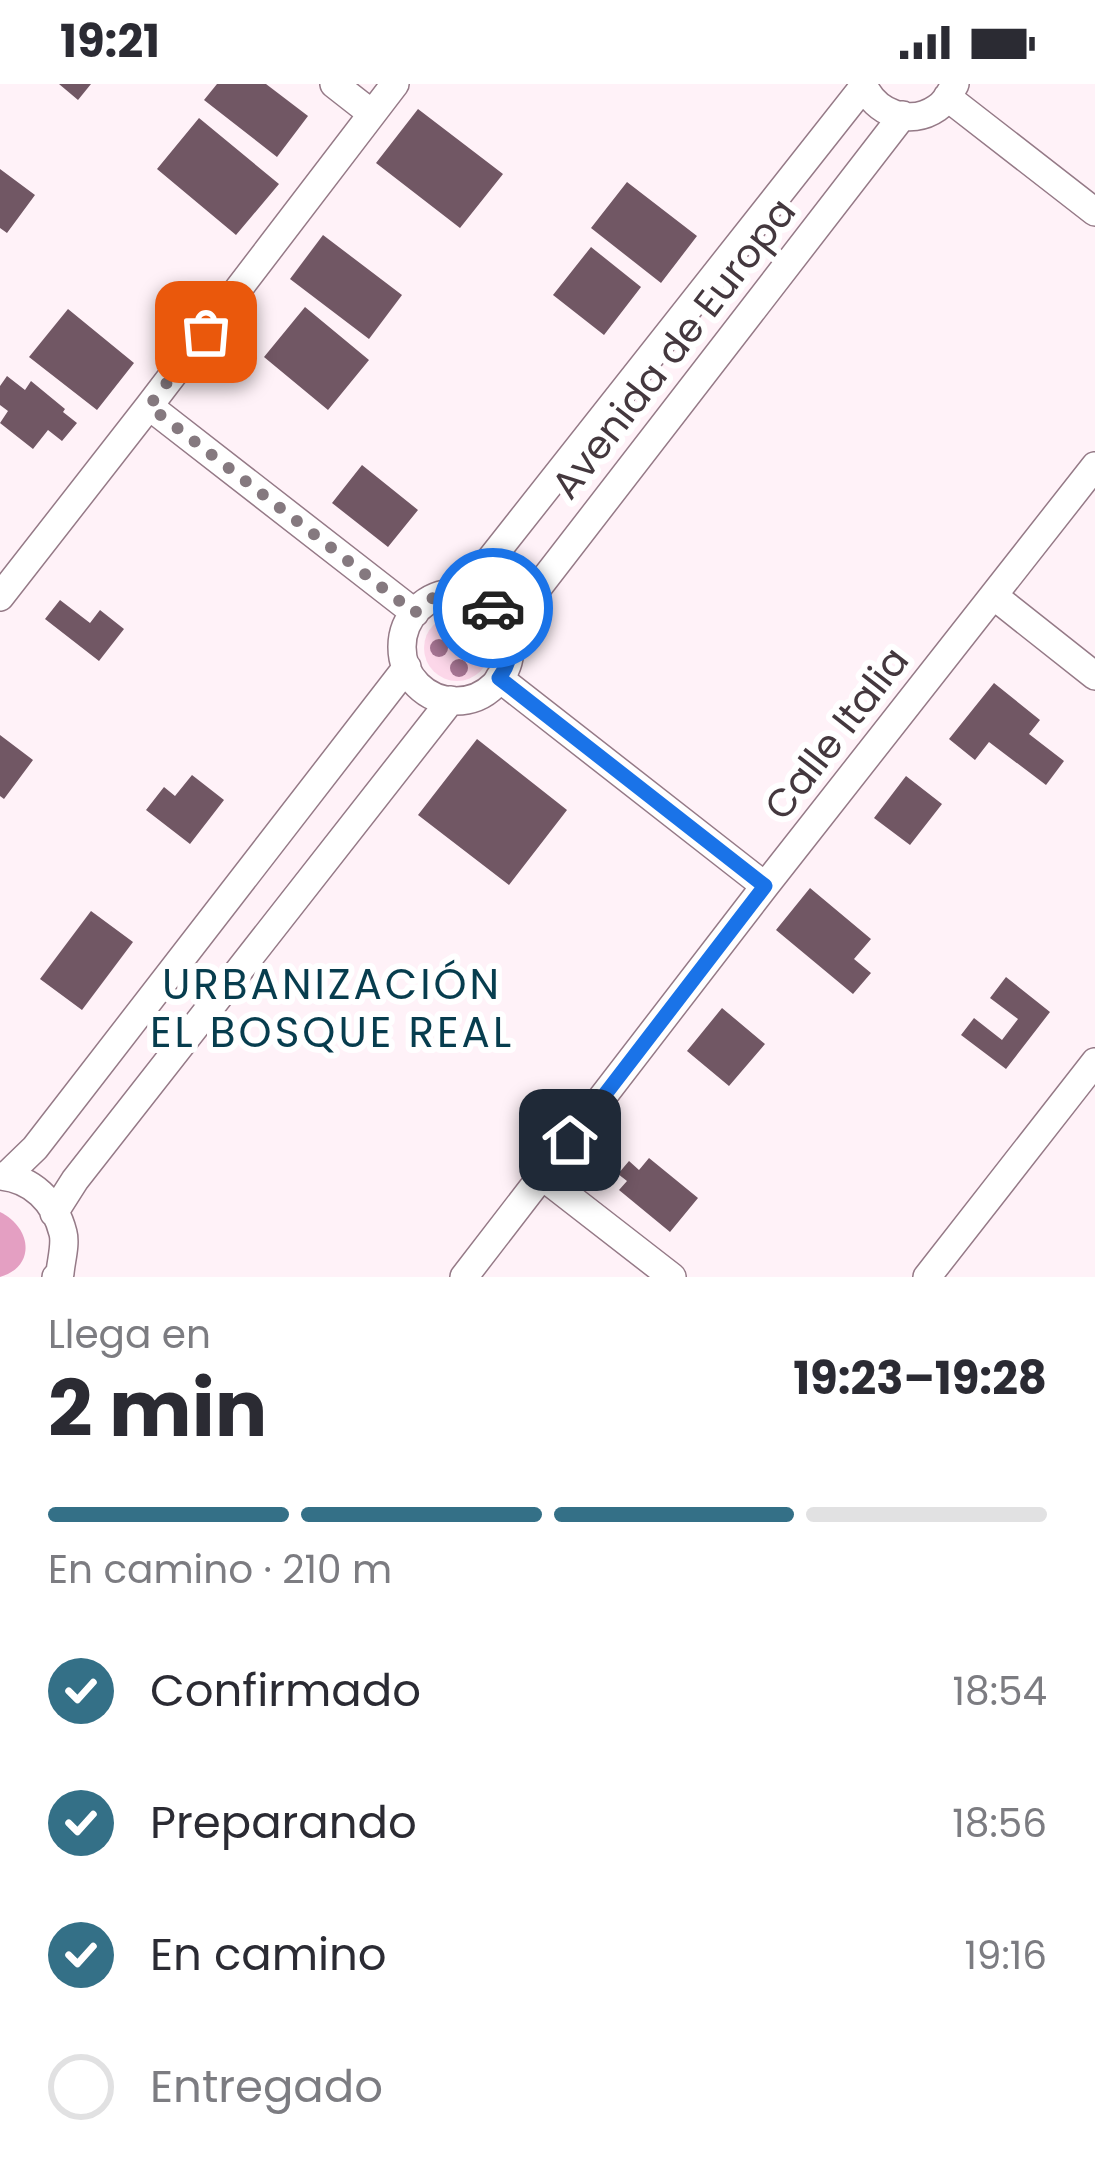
<!DOCTYPE html>
<html lang="es">
<meta charset="utf-8">
<style>
:root{--surface:#fff;--page:#f2f2f3;--text:#2b2b33;--muted:#7c7c81;--line:#e1e1e2;--accent:#347087}
body{margin:0;font-family:Poppins,sans-serif;background:var(--page);color:var(--text);height:100vh;display:flex;flex-direction:column;font-size:45px;white-space:nowrap}
*{box-sizing:border-box;margin:0}
p{font-size:39px;color:var(--muted)}
.icon{flex:none;width:66px;height:66px;fill:none;stroke:currentColor;stroke-width:2;stroke-linecap:round;stroke-linejoin:round}
.map{position:relative;height:1193px;overflow:hidden}
.sheet{display:flex;flex-direction:column;background:var(--surface);flex:1}
.sheet>*{flex:none}
.pin{position:absolute;display:grid;place-items:center;width:102px;height:102px;color:#fff;margin:-51px;border-radius:24px;box-shadow:0 6px 18px #0006}
.courier{position:absolute;display:grid;place-items:center;width:120px;height:120px;margin:-60px;border:9px solid #1a73e8;border-radius:50%;background:#fff;color:#222;box-shadow:0 3px 15px #0007}
.overview em{font-style:normal;font-weight:700}
.overview div{display:flex;flex-direction:column-reverse}
.overview{display:flex;align-items:center;justify-content:space-between;height:204px;padding:0 48px}
h1{font-size:78px;font-weight:700;line-height:90px}
.bar{display:grid;grid-template-columns:repeat(4,1fr);gap:18px 12px;align-content:center;height:144px;padding:0 48px}
.bar i{height:15px;border-radius:9px;background:var(--line)}
.bar .on{background:var(--accent)}
.bar p{grid-column:span 4}
ol{padding:0 48px;list-style:none}
li{display:flex;align-items:center;gap:36px;height:132px}
li p{margin-inline-start:auto}
li .icon{padding:12px;border-radius:50%;background:var(--accent);color:#fff;stroke-width:4}
li:last-child{color:var(--muted)}
li i{width:66px;height:66px;border:6px solid var(--line);border-radius:50%}
.status{display:flex;justify-content:space-between;align-items:center;height:84px;padding:0 60px;background:var(--surface);direction:ltr}
.status svg{height:33px;fill:currentColor}
.map>svg:first-child{display:block}
.green{fill:#fcd7e9}
.water{fill:#e49fc2}
.building{fill:#715764}
.lines{fill:none;stroke-linecap:round;stroke-linejoin:round}
.minor-casing{stroke:#957a87;stroke-width:30}
.minor{stroke:#fff;stroke-width:27}
.tree{fill:#a67593}
.done{stroke:#85797f;stroke-width:12;stroke-dasharray:0 21.6}
.route{stroke:#1a73e8;stroke-width:15}
.labels{text-anchor:middle;stroke-width:12;stroke-linejoin:round;paint-order:stroke}
.street-label{font-size:39px;fill:#44383e;stroke:#fff}
.neighbourhood-label{font-size:42px;letter-spacing:3px;fill:#073d4e;stroke:#fff}
</style>
<div class="status"><b>19:21</b><svg viewBox="0 0 49 12"><path d="M0 12V9h3v3zM5 12V6h3v6zM10 12V3h3v9zM15 12V0h3v12zM26 1h20v11H26zM47 4h2v5h-2z"/></svg></div>
<div class="map">
<svg width="1095" height="1193" viewBox="0 0 1095 1193">
<rect width="100%" height="100%" fill="#fff2f8"/>
<path class="green" d="M424 564a33 33 0 1 1 66 0a33 33 0 1 1-66 0Z"/>
<path class="water" d="M0,1128C31,1143 37,1182 0,1193Z"/>
<path class="building" d="M59,0H91L78,16Z
M217,0H266L308,32L277,73L204,16Z
M418,25L503,90L460,144L376,79Z
M199,34L279,100L236,151L157,85Z
M0,85L35,111L7,149L0,144Z
M627,98L697,152L661,199L591,144Z
M323,151L402,211L369,255L290,195Z
M591,163L641,203L604,251L553,211Z
M305,223L369,276L328,326L264,273Z
M68,225L134,279L97,326L29,273Z
M7,292L25,306L31,297L65,325L63,328L77,339L62,357L48,346L33,365L0,339L8,327L0,321V302Z
M362,381L418,426L388,463L332,419Z
M60,516L90,539L100,526L124,545L99,577L45,535Z
M994,599L1040,636L1029,650L1064,677L1046,701L989,658L975,676L949,655Z
M0,651L33,676L4,715L0,712Z
M477,655L567,726L509,801L418,731Z
M192,691L224,716L190,760L146,726L164,703L175,712Z
M906,692L942,720L910,761L874,734Z
M810,804L871,855L854,875L871,889L853,910L776,846Z
M91,827L133,858L82,926L40,895Z
M1006,893L1050,928L1006,985L961,951L974,934L1002,956L1018,935L990,914Z
M722,924L765,960L729,1002L687,967Z
M649,1074L698,1114L670,1148L619,1106L627,1097L618,1090L629,1077L639,1086Z"/>
<g class="lines">
<g class="minor-casing">
<path id="minor" d="M334,0L371,29
M863,0C875,29 910,43 937,24C945,19 951,8 955,0
M947,13L1095,128
M149,322L415,529
M402 563a54 54 0 1 1 108 0a54 54 0 1 1-108 0Z
M463,510L864,2
M994,512L1095,592
M0,513L149,322L395,0
M506,545L903,31
M499,594L765,802
M0,1092C32,1095 55,1117 63,1149C66,1160 61,1177 60,1189L56,1193
M6,1092L35,1064L407,583
M542,1092L672,1193
M54,1129L75,1096L451,616
M464,1193L765,802L1095,382
M927,1193L1095,978"/>
</g>
<use href="#minor" class="minor"/>
</g>
<g class="tree">
<circle cx="439" cy="564" r="9"/>
<circle cx="470" cy="569" r="9"/>
<circle cx="459" cy="584" r="9"/>
</g>
<g class="lines">
<path class="done" d="M206,248L149,322L415,529C428,511 456,502 477,512C483,515 488,520 493,524"/>
<path class="route" d="M493,524C512,544 516,572 499,594L765,802L570,1056"/>
</g>
<g class="labels">
<g class="street-label">
<text transform="translate(673 264) rotate(-52)" y="14">Avenida de Europa</text>
<text transform="translate(836 649) rotate(-52)" y="14">Calle Italia</text>
</g>
<g class="neighbourhood-label">
<text x="332" y="915">URBANIZACIÓN<tspan x="332" dy="48">EL BOSQUE REAL</tspan></text>
</g>
</g>
</svg>
<div class="pin" style="left:206px;top:248px;background:#ea580c"><svg class="icon" aria-label="bag" viewBox="0 0 24 24"><path d="M5 8h14l-1 12H6zM9 8a3 3 0 0 1 6 0"/></svg></div>
<div class="pin" style="left:570px;top:1056px;background:#1f2937"><svg class="icon" aria-label="home" viewBox="0 0 24 24"><path d="M3 11l9-7 9 7M6 9v11h12V9"/></svg></div>
<div class="courier" style="left:493px;top:524px"><svg class="icon" aria-label="car" viewBox="0 0 24 24"><path d="M5 17H2v-5l4-1 3-4h7l3 4 3 1v5h-3M9 17h6M6 11h13"/><circle cx="7" cy="17" r="2"/><circle cx="17" cy="17" r="2"/></svg></div>
</div>
<section class="sheet">
<div class="overview"><div><h1>2 min</h1><p>Llega en</p></div><em>19:23–19:28</em></div>
<div class="bar"><i class="on"></i><i class="on"></i><i class="on"></i><i></i><p>En camino · 210 m</p></div>
<ol>
<li><svg class="icon" aria-label="check" viewBox="0 0 24 24"><path d="M5 12l5 5 9-10"/></svg>Confirmado<p>18:54</p></li>
<li><svg class="icon" aria-label="check" viewBox="0 0 24 24"><path d="M5 12l5 5 9-10"/></svg>Preparando<p>18:56</p></li>
<li><svg class="icon" aria-label="check" viewBox="0 0 24 24"><path d="M5 12l5 5 9-10"/></svg>En camino<p>19:16</p></li>
<li><i></i>Entregado</li>
</ol>
</section>
